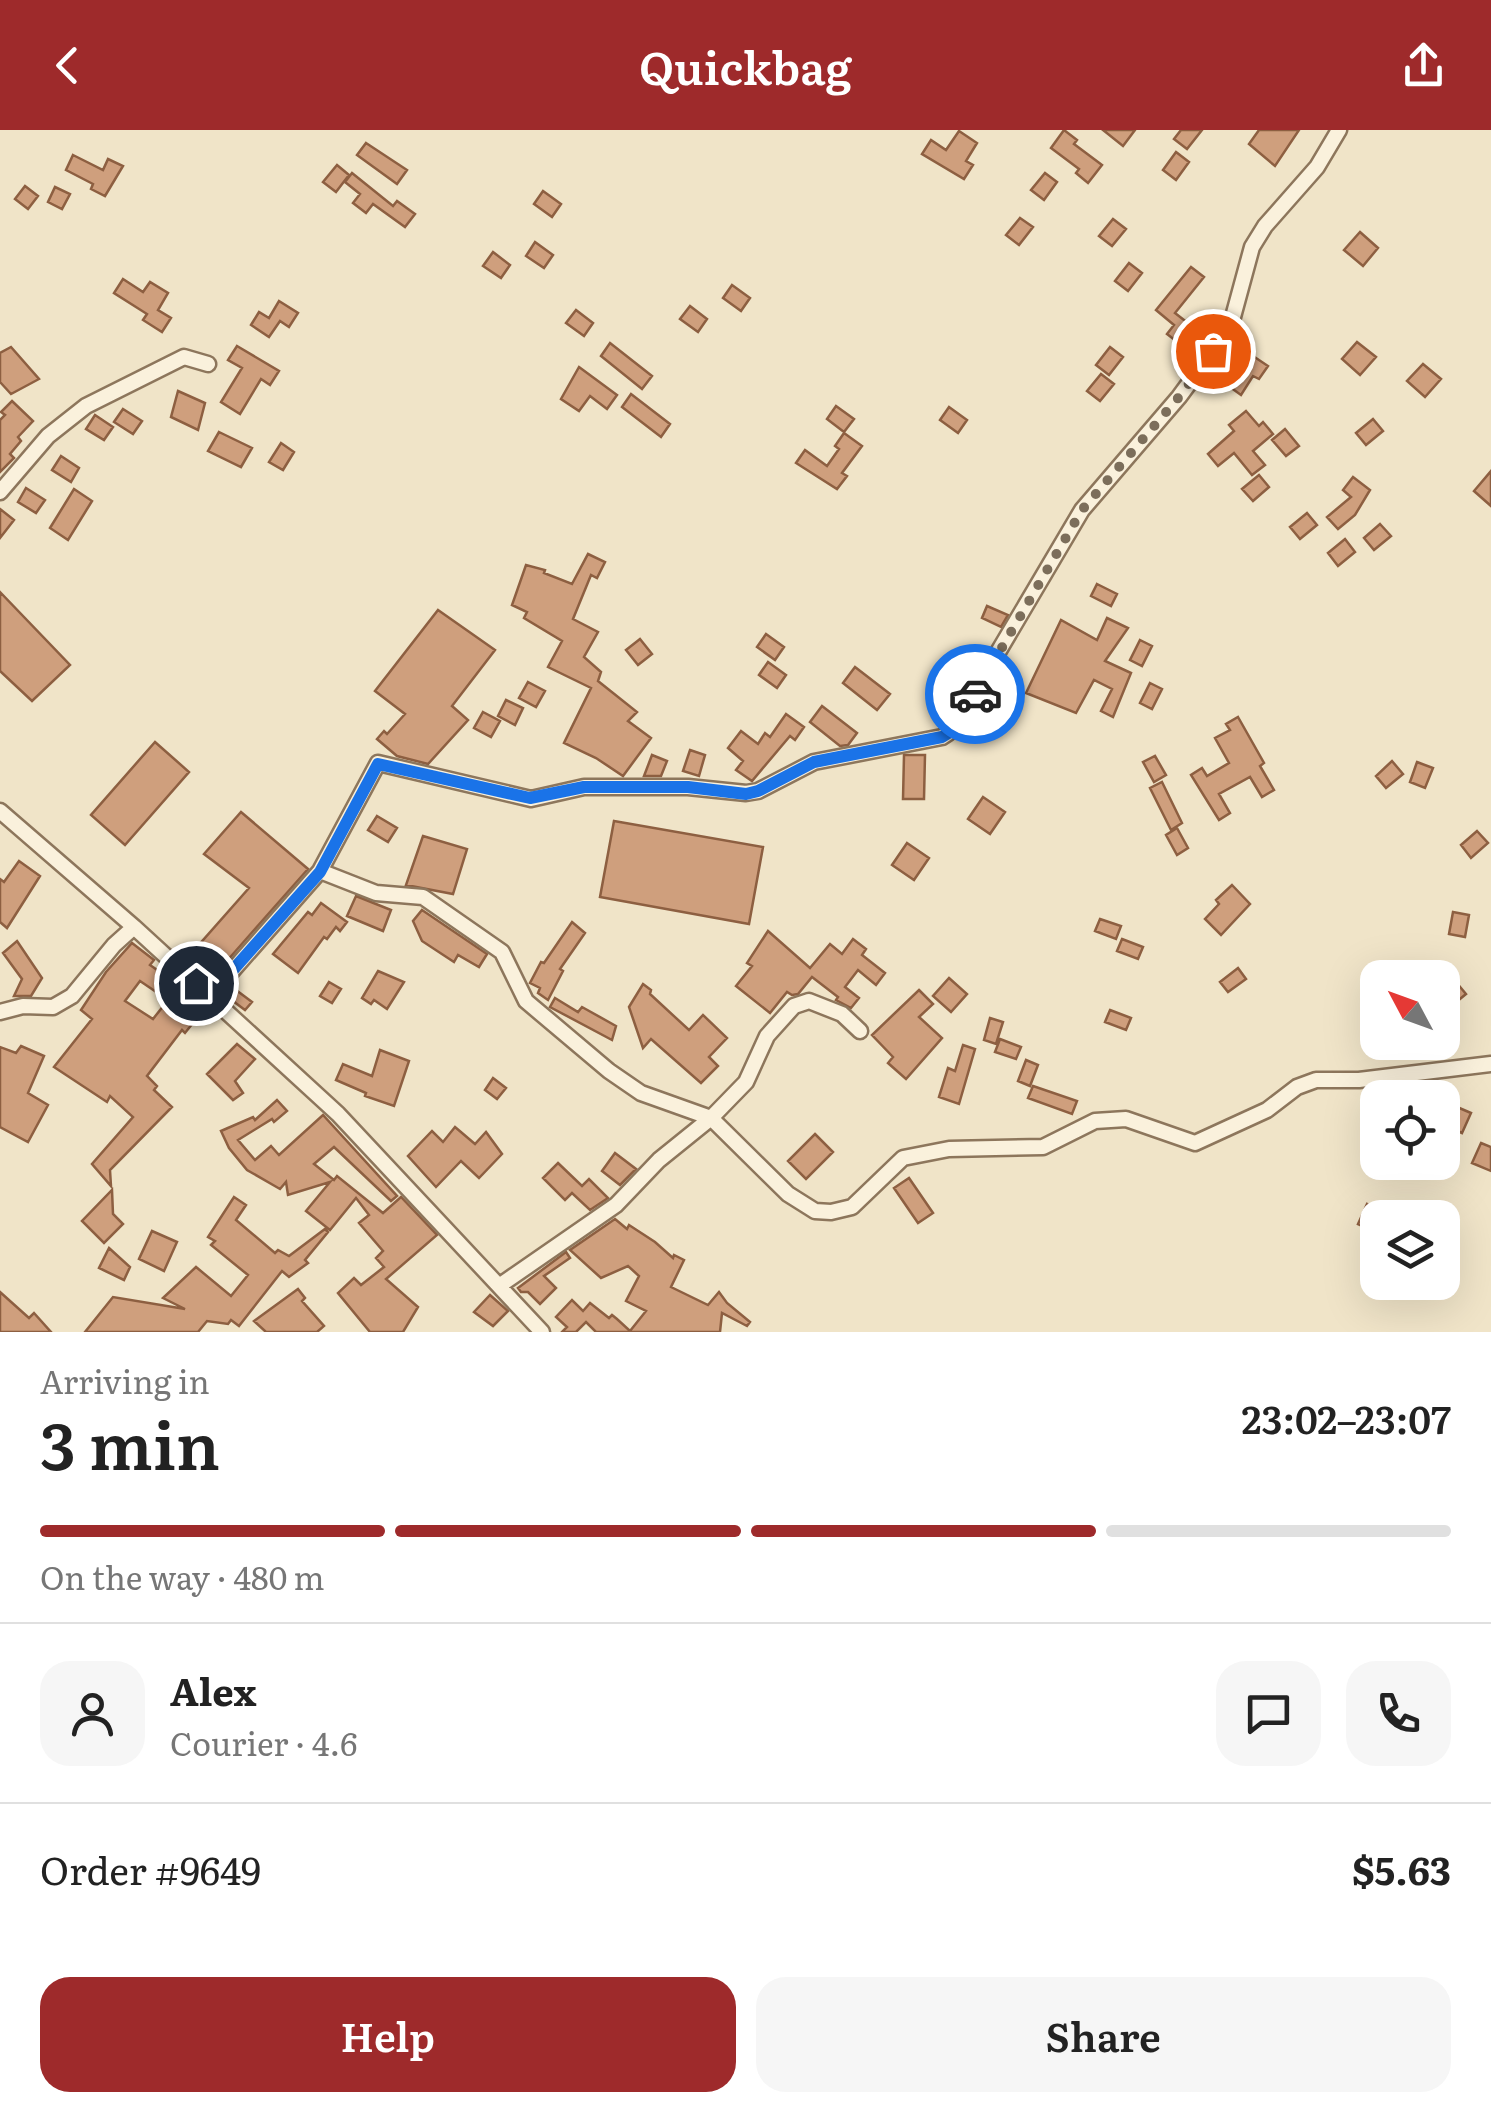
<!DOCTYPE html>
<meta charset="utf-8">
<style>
:root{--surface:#fff;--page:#f6f6f6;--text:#222;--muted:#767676;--line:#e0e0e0;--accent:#9e2a2b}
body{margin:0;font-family:Literata,serif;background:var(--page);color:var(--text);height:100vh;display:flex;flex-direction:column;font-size:38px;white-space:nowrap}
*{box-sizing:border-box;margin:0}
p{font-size:32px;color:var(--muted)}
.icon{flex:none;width:55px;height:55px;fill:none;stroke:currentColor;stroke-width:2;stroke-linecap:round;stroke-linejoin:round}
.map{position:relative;height:1202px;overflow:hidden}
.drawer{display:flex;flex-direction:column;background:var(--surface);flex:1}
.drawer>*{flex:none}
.needle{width:65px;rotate:311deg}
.controls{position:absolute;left:1360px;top:830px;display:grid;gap:20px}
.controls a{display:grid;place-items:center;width:100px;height:100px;border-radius:20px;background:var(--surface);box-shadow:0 10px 40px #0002;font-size:50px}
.pin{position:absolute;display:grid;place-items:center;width:85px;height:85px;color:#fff;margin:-42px;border:5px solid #fff;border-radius:50%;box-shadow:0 2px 10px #0007}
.courier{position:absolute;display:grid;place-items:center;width:100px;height:100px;margin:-50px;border:8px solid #1a73e8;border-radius:50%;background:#fff;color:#222;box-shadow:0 2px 12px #0007}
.head em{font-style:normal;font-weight:600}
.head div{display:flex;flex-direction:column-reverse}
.head{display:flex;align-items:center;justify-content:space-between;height:170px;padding:0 40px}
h1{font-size:65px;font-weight:600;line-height:75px}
.bar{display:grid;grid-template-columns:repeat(4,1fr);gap:15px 10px;align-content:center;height:120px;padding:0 40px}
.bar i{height:12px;border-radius:8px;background:var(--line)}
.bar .current{background:var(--accent)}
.bar p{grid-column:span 4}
.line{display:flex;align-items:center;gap:25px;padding:0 40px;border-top:2px solid var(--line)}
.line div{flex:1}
.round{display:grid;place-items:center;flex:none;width:105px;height:105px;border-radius:30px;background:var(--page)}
.primary-button{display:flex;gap:20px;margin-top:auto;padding:20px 40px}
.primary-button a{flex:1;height:115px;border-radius:30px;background:var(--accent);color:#fff;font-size:40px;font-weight:600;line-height:115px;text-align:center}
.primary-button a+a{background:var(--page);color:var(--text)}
header{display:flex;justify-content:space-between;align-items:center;height:130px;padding:0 40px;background:var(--accent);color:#fff;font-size:45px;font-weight:600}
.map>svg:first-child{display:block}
.building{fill:#cf9f7d;stroke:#8d5f41;stroke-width:2.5;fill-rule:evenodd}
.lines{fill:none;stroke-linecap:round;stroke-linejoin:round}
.minor-casing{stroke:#8d765c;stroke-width:19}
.minor{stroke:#faf1dc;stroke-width:14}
.done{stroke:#7c6e5b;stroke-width:10;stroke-dasharray:0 18}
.route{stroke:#1a73e8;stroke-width:12}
</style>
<header><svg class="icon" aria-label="back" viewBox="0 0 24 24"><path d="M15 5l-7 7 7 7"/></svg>Quickbag<svg class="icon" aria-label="share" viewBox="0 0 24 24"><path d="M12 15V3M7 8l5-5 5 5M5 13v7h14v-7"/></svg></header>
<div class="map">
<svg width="1491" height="1202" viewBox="0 0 1491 1202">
<rect width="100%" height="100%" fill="#f0e4c8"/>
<path class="building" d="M1064,0L1077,10L1074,14L1102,35L1088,53L1076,43L1079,39L1051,18Z
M1103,0H1135L1123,16Z
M1181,0H1202L1187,19L1174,9Z
M1259,0H1299L1275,36L1249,14Z
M959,1L977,13L966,31L973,35L964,49L922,24L931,10L946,20Z
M366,13L407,40L397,54L357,25Z
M1176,22L1189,32L1176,50L1163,40Z
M73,25L103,40L108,29L123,36L105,66L91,59L93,54L66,40Z
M337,35L349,45L336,62L323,52Z
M352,43L393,76L397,71L415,84L405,97L373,74L366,83L353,73L360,64L345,52Z
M1045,43L1057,52L1044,70L1031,60Z
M25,56L38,66L28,79L15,69Z
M55,57L70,64L62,79L48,72Z
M543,61L561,74L552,87L534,74Z
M1020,88L1033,97L1019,115L1006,105Z
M1113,89L1126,99L1112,116L1099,106Z
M1360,102L1378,118L1363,136L1344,120Z
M535,112L553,125L544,138L526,126Z
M493,122L510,135L501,148L483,136Z
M1129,133L1142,143L1128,161L1115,151Z
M1191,137L1204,147L1175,183L1193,197L1180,214L1167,204L1174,195L1156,180Z
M123,149L143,162L150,152L168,163L158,180L171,188L162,202L143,190L147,184L114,163Z
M732,155L750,168L741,181L723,168Z
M279,171L298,183L289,197L280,191L269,207L251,195L259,182L269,188Z
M690,176L707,189L698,202L680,189Z
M576,180L593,193L584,206L566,193Z
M1357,212L1376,227L1360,245L1342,229Z
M610,213L652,246L642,259L601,226Z
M237,216L279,241L270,255L261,249L240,284L221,272L242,238L228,230Z
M11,217L39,249L11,264L0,252V223Z
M1110,217L1123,227L1109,245L1096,235Z
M1250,224L1268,236L1259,249L1253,246L1241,265L1223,252L1232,239L1237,243Z
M1423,234L1441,249L1425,267L1407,251Z
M579,237L617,265L607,279L590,266L579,281L561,269Z
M1101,244L1114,254L1100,271L1087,261Z
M178,261L205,273L198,300L171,287Z
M631,264L670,294L661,307L622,277Z
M12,271L33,291L18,307L21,311L10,324L14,328L0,342V290L5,285L1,282Z
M836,276L854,289L844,302L827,289Z
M949,277L967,290L958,303L940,290Z
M123,279L142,291L133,304L114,292Z
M1246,281L1259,296L1263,292L1273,304L1253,321L1265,335L1252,345L1234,323L1218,336L1208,324L1234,301L1229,295Z
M95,285L113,297L104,310L86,299Z
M1373,289L1383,301L1366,315L1356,303Z
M1285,299L1299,316L1286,326L1272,310Z
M219,302L252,318L241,337L208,321Z
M844,303L862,316L842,343L847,346L837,359L796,333L805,320L827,336L839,319L835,316Z
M281,313L294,322L283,340L269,332Z
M61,326L79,338L71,352L52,340Z
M1491,341V376L1474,361Z
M1259,345L1269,357L1253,371L1242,359Z
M1353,347L1370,360L1355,385L1338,399L1327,387L1351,367L1343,360Z
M26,358L45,370L36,383L18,372Z
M74,359L92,371L68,410L50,398Z
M0,379L14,390L0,408Z
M1307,383L1317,395L1300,409L1290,397Z
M1380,394L1391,406L1374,420L1364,408Z
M1345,409L1355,422L1338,436L1328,423Z
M588,424L605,432L597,448L591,445L573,489L598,502L584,527L601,542L598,551L637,582L628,591L651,608L623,646L596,628L564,613L591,558L548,537L562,511L524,488L527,482L512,475L526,435L545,440L544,443L572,454Z
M1097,454L1117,464L1111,476L1091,466Z
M0,462L70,535L32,571L0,541Z
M987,476L1008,485L1001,497L982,488Z
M438,480L495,520L452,576L468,590L428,634L397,626L377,609L384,601L387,604L405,584L375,561Z
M1107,488L1128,498L1105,531L1131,543L1113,587L1101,581L1112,559L1094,550L1076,583L1026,563L1061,490L1097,510Z
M766,504L784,517L775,530L757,517Z
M640,509L652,524L638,535L626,520Z
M1140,510L1152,516L1142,536L1130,530Z
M768,532L786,545L777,558L759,545Z
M855,537L890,564L877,580L843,553Z
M528,552L545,561L536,577L519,568Z
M1150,553L1162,559L1152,579L1140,573Z
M506,570L523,578L515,595L498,586Z
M822,576L857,603L848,615L840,616L810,592Z
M483,582L500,591L491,607L474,598Z
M786,584L804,597L795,610L790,606L752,651L736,640L743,631L728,618L741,601L758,614L765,603L770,607Z
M1238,587L1264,633L1260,636L1274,660L1262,667L1250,647L1219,664L1230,683L1219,690L1191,645L1202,638L1207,646L1229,633L1215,608L1230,600L1226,594Z
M155,612L189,642L125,715L91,685Z
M690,620L705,625L699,646L683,641Z
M652,625L667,631L661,646H644Z
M904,625H925L924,669H903Z
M1155,626L1166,645L1154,652L1143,632Z
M1392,631L1403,644L1386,658L1376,646Z
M1417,632L1433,638L1425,658L1410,652Z
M1162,652L1182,693L1171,700L1150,658Z
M983,667L1005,682L990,704L968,689Z
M241,682L308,739L226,832L217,835L197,817L249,758L204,724Z
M377,686L397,698L388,712L368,700Z
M614,691L763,717L749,794L600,767Z
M1177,698L1188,718L1177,725L1166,705Z
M1477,701L1488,713L1471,728L1461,715Z
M423,706L467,719L453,764L406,755Z
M907,713L929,728L914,750L892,735Z
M19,731L40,746L7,798L0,792V749L4,752Z
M1232,755L1250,774L1221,805L1205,789L1219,774L1216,770Z
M356,766L391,780L383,801L347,786Z
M321,773L347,792L340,801L336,797L327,809L324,807L298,843L273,824L308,782L312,785Z
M422,780L487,824L479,837L458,825L454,832L422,811L413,791Z
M1453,782L1469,785L1465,807L1449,804Z
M1100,789L1121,796L1116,809L1095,801Z
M572,792L585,803L560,839L563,841L548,870L538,863L540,858L530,853L541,832L544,833Z
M768,801L810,838L830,814L842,824L853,809L866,819L862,825L885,843L876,855L858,840L845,857L859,868L851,878L836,870L838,867L812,847L798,864L792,865L787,862L770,883L736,856L752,836L747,833Z
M1122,809L1143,817L1138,829L1117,821Z
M17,811L42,848L31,866H14L22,849L3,823Z
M132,813L154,830L150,835L173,851L168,858L201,883L185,903L182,900L147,946L157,956L154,960L172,977L110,1040L111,1056L92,1034L133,987L110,966L107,972L54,937L92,889L81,880L106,842ZM140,851L168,870L153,889L125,871Z
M1238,838L1246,849L1228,862L1220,852Z
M378,841L404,852L387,879L374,870L371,874L362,868Z
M949,848L967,864L951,882L933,866Z
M329,852L341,859L332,873L320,866Z
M1456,852L1466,864L1449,878L1442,870V863Z
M643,854L651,860L650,864L689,900L703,885L727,908L709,927L718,936L701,953L651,909L643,918L629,877Z
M232,857L252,872L245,880L225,865Z
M919,860L933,874L919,887L942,908L906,949L888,933L893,927L872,905Z
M555,868L578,882L582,877L616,896L612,910L550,877Z
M1110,880L1131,888L1126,900L1105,892Z
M990,888L1003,892L996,914L984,910Z
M1000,909L1021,917L1016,929L995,922Z
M237,914L255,929L235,951L243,963L233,970L207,944Z
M963,915L975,919L959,974L939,967L948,938L955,941Z
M21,916L44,926L28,963L48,975L28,1012L0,997V917L16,923Z
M380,920L409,931L394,976L365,966L366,963L336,950L343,934L372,946Z
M1026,930L1038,935L1030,956L1018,951Z
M493,948L506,958L497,969L485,960Z
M1033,956L1077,971L1072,984L1028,968Z
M277,970L287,981L274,992L272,989L238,1010L255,1030L271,1016L279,1025L323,985L397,1066L391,1071L334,1017L314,1034L334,1050L337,1046L383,1083L401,1067L437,1105L386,1149L418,1177L403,1202H370L338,1163L354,1148L361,1155L384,1137L376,1128L383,1121L359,1093L369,1085L356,1068L330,1100L306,1081L330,1052L288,1065L286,1052L280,1059L247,1040L229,1018L221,1001L253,987L255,990Z
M1450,974L1471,983L1462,1003L1442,994Z
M455,997L475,1014L486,1002L502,1024L479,1048L461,1031L436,1057L408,1026L432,1001L443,1012Z
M815,1004L833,1022L806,1049L788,1031Z
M1481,1013L1491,1017V1041L1472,1033Z
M615,1023L636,1039L620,1055L602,1041Z
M558,1033L582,1056L589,1049L608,1068L590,1080L572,1063L565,1070L543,1048Z
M909,1048L933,1083L918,1093L894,1058Z
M112,1060L113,1084L123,1094L104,1113L82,1091Z
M234,1067L246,1075L236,1090L275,1123L278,1120L289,1126L325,1099L328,1102L305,1130L308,1133L289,1147L282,1141L239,1196L231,1190L228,1194L207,1191L198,1202H85L113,1167L185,1179L163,1168L196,1137L231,1166L248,1145L211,1115L215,1111L208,1107Z
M1367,1074L1397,1088H1378V1103L1358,1094Z
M615,1089L627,1099L629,1095L655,1112L673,1128L674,1125L684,1130L671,1157L708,1175L719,1162L727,1173L750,1192L747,1196L722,1183L720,1202H596L586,1192L576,1202H562L567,1197L556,1187L572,1170L583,1181L590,1173L609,1188L612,1185L617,1189L630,1201L646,1181L626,1171L639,1146L628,1136L601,1148L570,1120Z
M152,1101L177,1112L164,1141L139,1129Z
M109,1118L130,1137L124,1150L99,1138Z
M566,1122L570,1128L544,1146L556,1158L540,1174L528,1162H521L518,1158Z
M298,1159L305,1168L302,1171L324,1196L317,1202H266L254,1191Z
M0,1162L29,1188L34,1183L51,1202H0Z
M490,1165L508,1181L493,1196L474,1182Z"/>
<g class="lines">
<g class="minor-casing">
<path id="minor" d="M0,362L48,306L86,276L184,227L208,234
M0,681L134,797L338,984L542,1202
M320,741L378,633L531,669L584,657H688L746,663L758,661L814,632L942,607C961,597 970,575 978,556L1082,380L1179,267L1230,198L1252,117L1265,96L1317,37L1339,0
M195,853L232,841L320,741L376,763L423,767L502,822L526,871L609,941L641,963L711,988L788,1064L815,1081L831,1082L852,1077L903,1028L949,1019L1043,1017L1095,991L1126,989L1195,1013L1267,980L1297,957L1316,950H1359L1491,934
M0,882L23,876L53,877L72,866L114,815L134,797
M499,1156L616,1075L659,1030L711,988L746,952L767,906L794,876L809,871L842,884L860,901"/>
</g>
<use href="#minor" class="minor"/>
</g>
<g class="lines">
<path class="done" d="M975,564L1082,380L1179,267L1213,221"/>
<path class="route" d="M196,853L232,841L320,742L378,634L530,668L584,657H688L746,664L758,661L814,632L942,607L950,602L975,564"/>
</g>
</svg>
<div class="controls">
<a><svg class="needle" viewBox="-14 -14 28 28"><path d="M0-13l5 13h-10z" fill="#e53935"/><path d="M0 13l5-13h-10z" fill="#767676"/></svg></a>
<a><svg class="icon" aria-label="locate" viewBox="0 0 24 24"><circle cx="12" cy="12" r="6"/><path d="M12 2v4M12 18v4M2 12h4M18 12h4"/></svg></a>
<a><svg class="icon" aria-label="layers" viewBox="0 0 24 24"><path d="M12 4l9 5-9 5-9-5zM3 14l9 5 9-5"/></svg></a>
</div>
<div class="pin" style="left:1213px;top:221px;background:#ea580c"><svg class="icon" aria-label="bag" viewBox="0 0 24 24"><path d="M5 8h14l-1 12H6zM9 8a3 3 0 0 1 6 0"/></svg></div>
<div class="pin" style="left:196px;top:853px;background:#1f2937"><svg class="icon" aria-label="home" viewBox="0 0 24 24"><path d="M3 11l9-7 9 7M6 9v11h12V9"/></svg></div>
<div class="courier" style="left:975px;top:564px"><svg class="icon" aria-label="car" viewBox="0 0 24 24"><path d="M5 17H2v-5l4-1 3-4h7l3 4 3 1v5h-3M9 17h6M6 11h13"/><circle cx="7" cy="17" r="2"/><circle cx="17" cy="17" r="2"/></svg></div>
</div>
<section class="drawer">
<div class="head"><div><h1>3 min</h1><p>Arriving in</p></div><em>23:02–23:07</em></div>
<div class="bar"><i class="current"></i><i class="current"></i><i class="current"></i><i></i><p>On the way · 480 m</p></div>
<div class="line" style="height:180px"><a class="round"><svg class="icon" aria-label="person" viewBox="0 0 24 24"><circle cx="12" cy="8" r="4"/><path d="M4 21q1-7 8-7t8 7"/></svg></a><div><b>Alex</b><p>Courier · 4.6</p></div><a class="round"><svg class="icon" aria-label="chat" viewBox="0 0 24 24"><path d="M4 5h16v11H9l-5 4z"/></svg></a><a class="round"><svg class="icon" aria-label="phone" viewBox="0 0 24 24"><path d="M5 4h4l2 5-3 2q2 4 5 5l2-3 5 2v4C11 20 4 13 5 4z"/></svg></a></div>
<div class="line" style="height:130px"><div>Order #9649</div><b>$5.63</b></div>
<div class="primary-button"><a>Help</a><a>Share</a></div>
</section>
